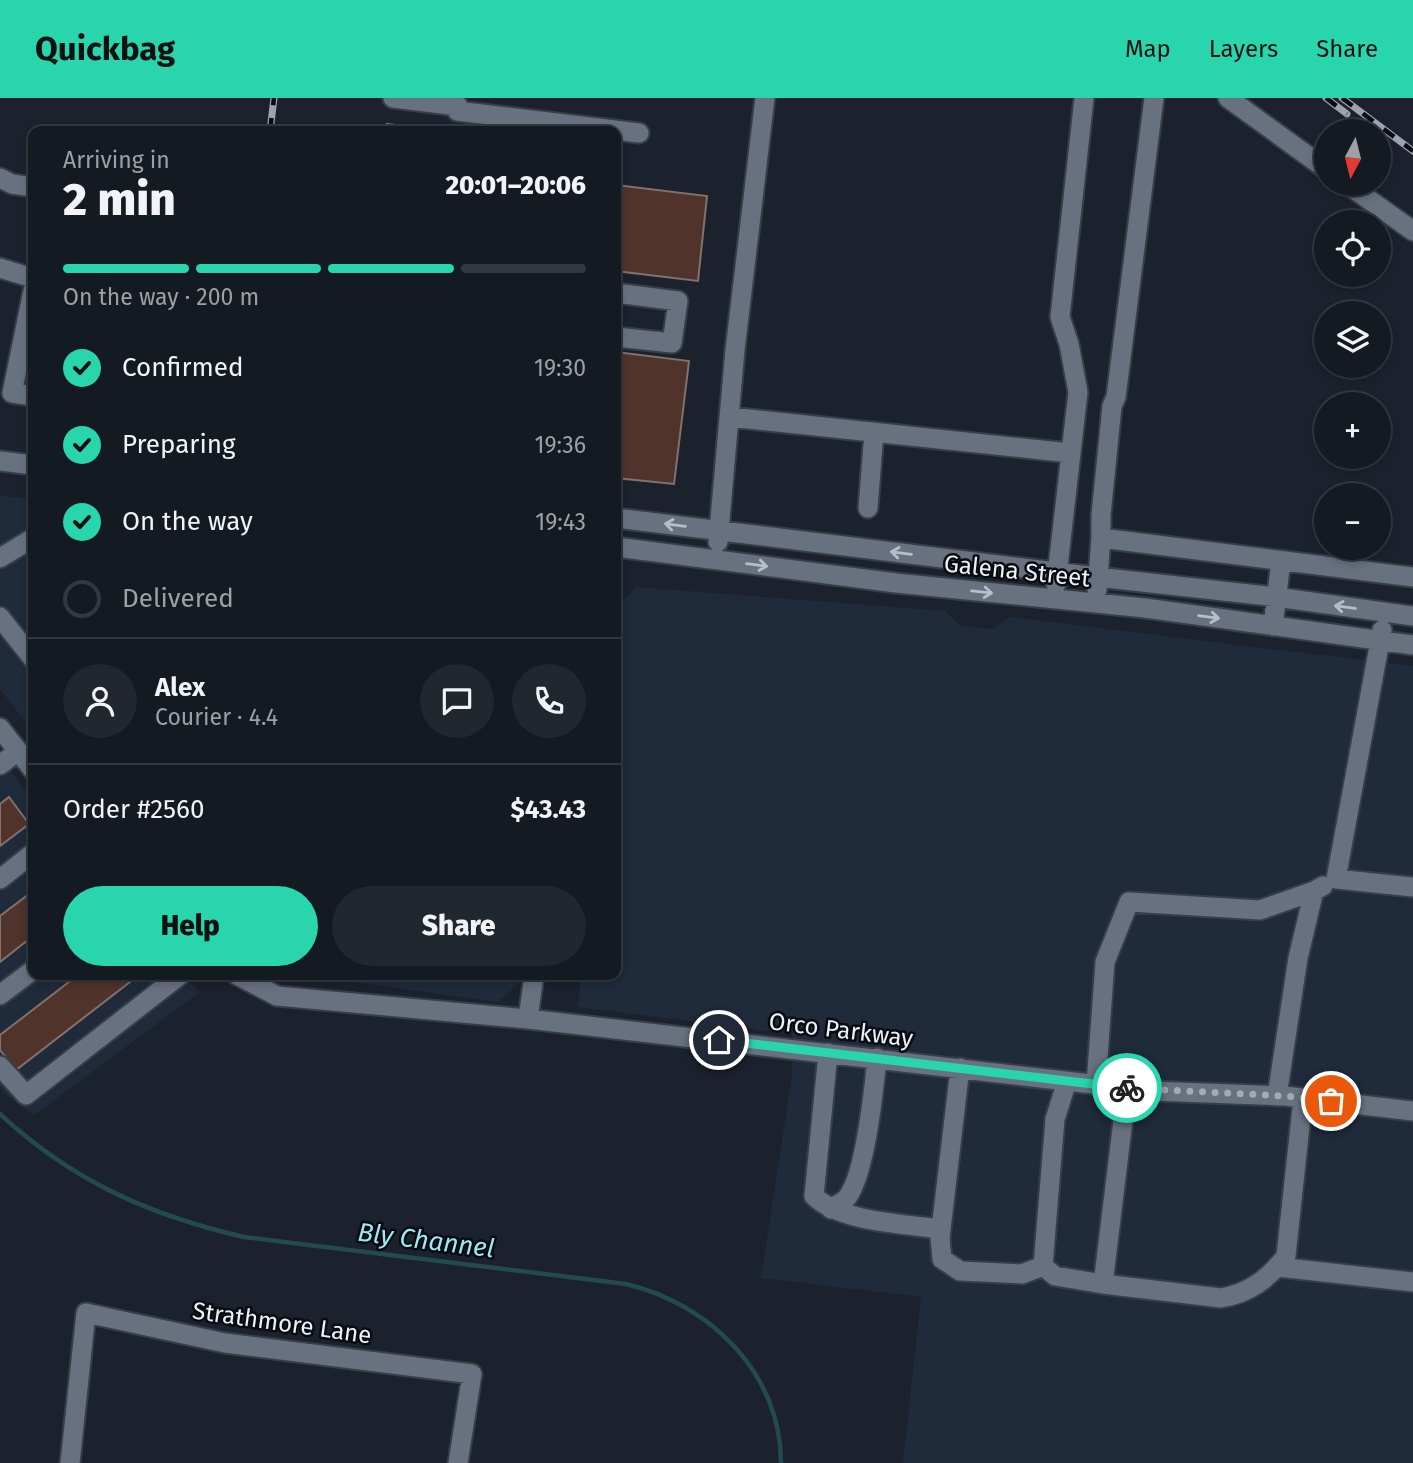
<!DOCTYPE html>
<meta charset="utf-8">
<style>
:root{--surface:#141a22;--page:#21272f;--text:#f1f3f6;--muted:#9da1a5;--line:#333840;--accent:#28d5ad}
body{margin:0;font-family:"Fira Sans",sans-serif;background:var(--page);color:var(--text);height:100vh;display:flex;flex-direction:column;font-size:26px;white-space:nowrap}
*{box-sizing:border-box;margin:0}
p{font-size:23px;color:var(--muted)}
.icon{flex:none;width:38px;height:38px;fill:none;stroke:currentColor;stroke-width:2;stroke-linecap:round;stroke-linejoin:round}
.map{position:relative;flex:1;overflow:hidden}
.details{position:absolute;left:28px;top:28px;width:593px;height:854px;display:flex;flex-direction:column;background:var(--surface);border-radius:14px;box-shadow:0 4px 10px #0003,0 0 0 2px var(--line)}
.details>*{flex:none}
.needle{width:46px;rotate:187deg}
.buttons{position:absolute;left:1314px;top:21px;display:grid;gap:14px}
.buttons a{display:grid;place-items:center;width:77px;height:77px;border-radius:50%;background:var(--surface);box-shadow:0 4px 10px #0003,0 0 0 2px var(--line);font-size:35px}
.pin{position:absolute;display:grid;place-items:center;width:60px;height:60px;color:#fff;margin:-30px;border:4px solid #fff;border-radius:50%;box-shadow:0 2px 7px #0007}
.courier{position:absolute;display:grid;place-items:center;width:70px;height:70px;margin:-35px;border:5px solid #28d5ad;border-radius:50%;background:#fff;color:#222;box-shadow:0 2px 9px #0007}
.summary em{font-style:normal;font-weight:800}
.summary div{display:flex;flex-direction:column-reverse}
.summary{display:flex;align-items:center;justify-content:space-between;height:119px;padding:0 35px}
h1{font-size:46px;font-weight:800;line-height:52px}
.bar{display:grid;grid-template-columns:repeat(4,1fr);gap:10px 7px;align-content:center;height:84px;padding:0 35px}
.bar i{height:9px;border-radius:5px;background:var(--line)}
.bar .on{background:var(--accent)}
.bar p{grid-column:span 4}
.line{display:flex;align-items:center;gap:18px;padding:0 35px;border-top:2px solid var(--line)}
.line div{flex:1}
.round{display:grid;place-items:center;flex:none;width:74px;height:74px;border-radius:37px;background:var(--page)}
ol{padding:0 35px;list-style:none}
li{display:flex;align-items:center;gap:21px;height:77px}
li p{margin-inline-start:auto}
li .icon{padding:7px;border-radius:50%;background:var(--accent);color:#111;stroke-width:4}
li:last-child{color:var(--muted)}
li i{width:38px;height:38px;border:4px solid var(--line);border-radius:50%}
.cta{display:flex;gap:14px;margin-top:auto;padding:14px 35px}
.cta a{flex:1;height:80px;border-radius:42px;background:var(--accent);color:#111;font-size:28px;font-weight:800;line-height:80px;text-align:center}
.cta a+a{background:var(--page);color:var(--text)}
header{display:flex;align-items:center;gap:42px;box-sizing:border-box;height:98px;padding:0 35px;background:var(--accent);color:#111}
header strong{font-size:33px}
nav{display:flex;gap:38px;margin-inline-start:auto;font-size:24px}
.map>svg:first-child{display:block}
.built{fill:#1f2a3a}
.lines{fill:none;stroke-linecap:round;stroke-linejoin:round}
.stream{stroke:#244a51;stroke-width:4.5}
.building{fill:#50332b;stroke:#83716c;stroke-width:2}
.minor-casing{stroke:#383e47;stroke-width:23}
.minor{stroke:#68717f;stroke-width:19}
.rail-casing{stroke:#9da3ac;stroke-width:7}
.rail{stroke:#080b10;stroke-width:4.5;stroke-dasharray:13;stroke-linecap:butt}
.oneway{stroke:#b8bec9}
.done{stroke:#a4a9b2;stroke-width:7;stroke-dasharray:0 12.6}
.route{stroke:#28d5ad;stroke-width:9}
.labels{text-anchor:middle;stroke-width:5;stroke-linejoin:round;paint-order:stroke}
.street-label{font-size:24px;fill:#edf2fa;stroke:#080b10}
.water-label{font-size:26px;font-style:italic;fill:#9fe8f6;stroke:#080b10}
</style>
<header>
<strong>Quickbag</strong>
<nav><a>Map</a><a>Layers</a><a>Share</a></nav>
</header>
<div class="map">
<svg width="1413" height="1365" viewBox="0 0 1413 1365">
<rect width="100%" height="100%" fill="#1b222d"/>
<path class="built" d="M0,398L33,401V634L0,591Z
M636,489L945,513L961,528L993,531L1009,519L1413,568V1365H903L921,1199L761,1180L792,977V936L578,909L581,877H616V524L618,508Z
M0,660L33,702V877H180L200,894L34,1017L7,998L0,990Z
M303,877H519V885L498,904Z"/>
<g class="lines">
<path class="stream" d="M0,1016C72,1083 149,1117 244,1139L626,1186C710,1206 781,1275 781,1365"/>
</g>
<path class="building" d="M387,26L414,29L413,33H386Z
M616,87L707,98L698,183L616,173Z
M616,254L689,263L674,386L616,380Z
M9,699L29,726L0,748V706Z
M33,793V838L0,864V818Z
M78,877H139L16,972L0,952V937Z"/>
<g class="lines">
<g class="minor-casing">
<path id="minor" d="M393,0L458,8
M1228,0L1326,71
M457,13L639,35
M0,80L12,86L33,89
M1347,86L1413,133
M0,170L33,180
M33,193L12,295L33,298
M616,195L678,203L672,245L616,239
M730,319L1070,355
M0,363L33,367
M868,410L874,334
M616,420L1097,479L1276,499L1413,518
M1101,440V417L1112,308L1116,299L1154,0
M718,444L735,252L765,0
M616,449L896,485L1145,510L1413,547
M0,460L33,440
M1056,486L1078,294L1069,246L1060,219L1084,0
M1097,492L1101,440L1413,479
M0,519L33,561
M1273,528L1281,463
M1382,532L1336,781L1413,789
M0,630L33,672
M0,667L18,653
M0,781L33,755
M237,877L277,898L528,921L1152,993L1285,998L1413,1013
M0,897L33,872
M528,921L534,877
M828,955L814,1098C840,1124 905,1126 941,1131
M0,968L26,997L180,877
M960,970L940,1140L942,1161L960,1173L1022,1176L1043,1168
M1067,983L1055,1021L1043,1168L1055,1178L1103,1186
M1096,986L1105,864L1129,804L1260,812L1314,793
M1127,990L1103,1186L1221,1200C1250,1195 1268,1181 1286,1158L1303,1000
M1277,998L1298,860L1314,793L1323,788
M831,1111C835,1108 841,1105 845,1102C865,1082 874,990 877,960
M1278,1169L1413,1184
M70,1365L86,1215L225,1245L472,1276L458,1365"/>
</g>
<use href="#minor" class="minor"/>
<g class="rail-casing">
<path id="rail" d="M1326,0L1347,16
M1342,0L1413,53
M270,33L274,0"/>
</g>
<use href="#rail" class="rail"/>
</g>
<defs><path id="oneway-shaft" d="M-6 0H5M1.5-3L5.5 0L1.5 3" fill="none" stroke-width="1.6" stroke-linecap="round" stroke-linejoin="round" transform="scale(1.75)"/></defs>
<g class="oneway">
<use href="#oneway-shaft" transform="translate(675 427) rotate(-173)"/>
<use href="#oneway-shaft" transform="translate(901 455) rotate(-173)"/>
<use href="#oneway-shaft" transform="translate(757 467) rotate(7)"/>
<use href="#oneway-shaft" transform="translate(982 494) rotate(6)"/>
<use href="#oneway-shaft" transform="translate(1345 509) rotate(-172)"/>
<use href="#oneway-shaft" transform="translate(1209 519) rotate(8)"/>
</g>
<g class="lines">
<path class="done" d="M1127,990L1285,998L1331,1003"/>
<path class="route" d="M719,942L1127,990"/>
</g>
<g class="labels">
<g class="street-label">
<text transform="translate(1017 473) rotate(6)" y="8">Galena Street</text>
<text transform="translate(841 932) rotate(7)" y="8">Orco Parkway</text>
<text transform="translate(282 1225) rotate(8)" y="8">Strathmore Lane</text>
</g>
<g class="water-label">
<text transform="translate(426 1142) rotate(7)" y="9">Bly Channel</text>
</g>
</g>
</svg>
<div class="buttons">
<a><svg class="needle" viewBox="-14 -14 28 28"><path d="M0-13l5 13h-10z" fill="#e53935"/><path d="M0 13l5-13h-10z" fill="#9da1a5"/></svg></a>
<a><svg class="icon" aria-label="locate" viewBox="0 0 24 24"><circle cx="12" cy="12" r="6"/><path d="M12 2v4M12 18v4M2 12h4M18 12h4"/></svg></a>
<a><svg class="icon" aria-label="layers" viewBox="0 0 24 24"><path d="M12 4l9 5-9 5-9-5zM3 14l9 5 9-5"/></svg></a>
<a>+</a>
<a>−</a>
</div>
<div class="pin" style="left:1331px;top:1003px;background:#ea580c"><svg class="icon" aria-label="bag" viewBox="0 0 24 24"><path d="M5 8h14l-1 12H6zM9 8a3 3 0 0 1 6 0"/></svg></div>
<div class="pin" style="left:719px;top:942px;background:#1f2937"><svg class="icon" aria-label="home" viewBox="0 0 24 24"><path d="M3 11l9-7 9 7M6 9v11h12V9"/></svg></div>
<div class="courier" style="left:1127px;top:990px"><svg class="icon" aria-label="bike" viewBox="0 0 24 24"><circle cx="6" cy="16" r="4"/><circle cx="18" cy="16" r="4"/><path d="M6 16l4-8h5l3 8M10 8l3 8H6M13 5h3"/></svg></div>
<section class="details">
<div class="summary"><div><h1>2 min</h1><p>Arriving in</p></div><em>20:01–20:06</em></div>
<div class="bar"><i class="on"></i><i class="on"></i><i class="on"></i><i></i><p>On the way · 200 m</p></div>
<ol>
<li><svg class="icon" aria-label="check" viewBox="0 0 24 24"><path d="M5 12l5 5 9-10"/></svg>Confirmed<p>19:30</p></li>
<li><svg class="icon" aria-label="check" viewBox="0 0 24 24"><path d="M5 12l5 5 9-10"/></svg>Preparing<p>19:36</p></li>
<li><svg class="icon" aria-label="check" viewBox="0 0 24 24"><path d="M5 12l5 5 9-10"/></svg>On the way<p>19:43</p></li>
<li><i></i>Delivered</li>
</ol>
<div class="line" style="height:126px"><a class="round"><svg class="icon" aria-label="person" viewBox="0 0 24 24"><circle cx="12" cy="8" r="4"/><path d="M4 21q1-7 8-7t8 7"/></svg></a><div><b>Alex</b><p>Courier · 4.4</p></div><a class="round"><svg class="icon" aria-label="chat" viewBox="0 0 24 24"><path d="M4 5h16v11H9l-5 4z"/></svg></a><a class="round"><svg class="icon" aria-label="phone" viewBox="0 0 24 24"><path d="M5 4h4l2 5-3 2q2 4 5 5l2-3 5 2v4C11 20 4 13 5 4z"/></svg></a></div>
<div class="line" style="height:91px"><div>Order #2560</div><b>$43.43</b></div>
<div class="cta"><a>Help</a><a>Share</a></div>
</section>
</div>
